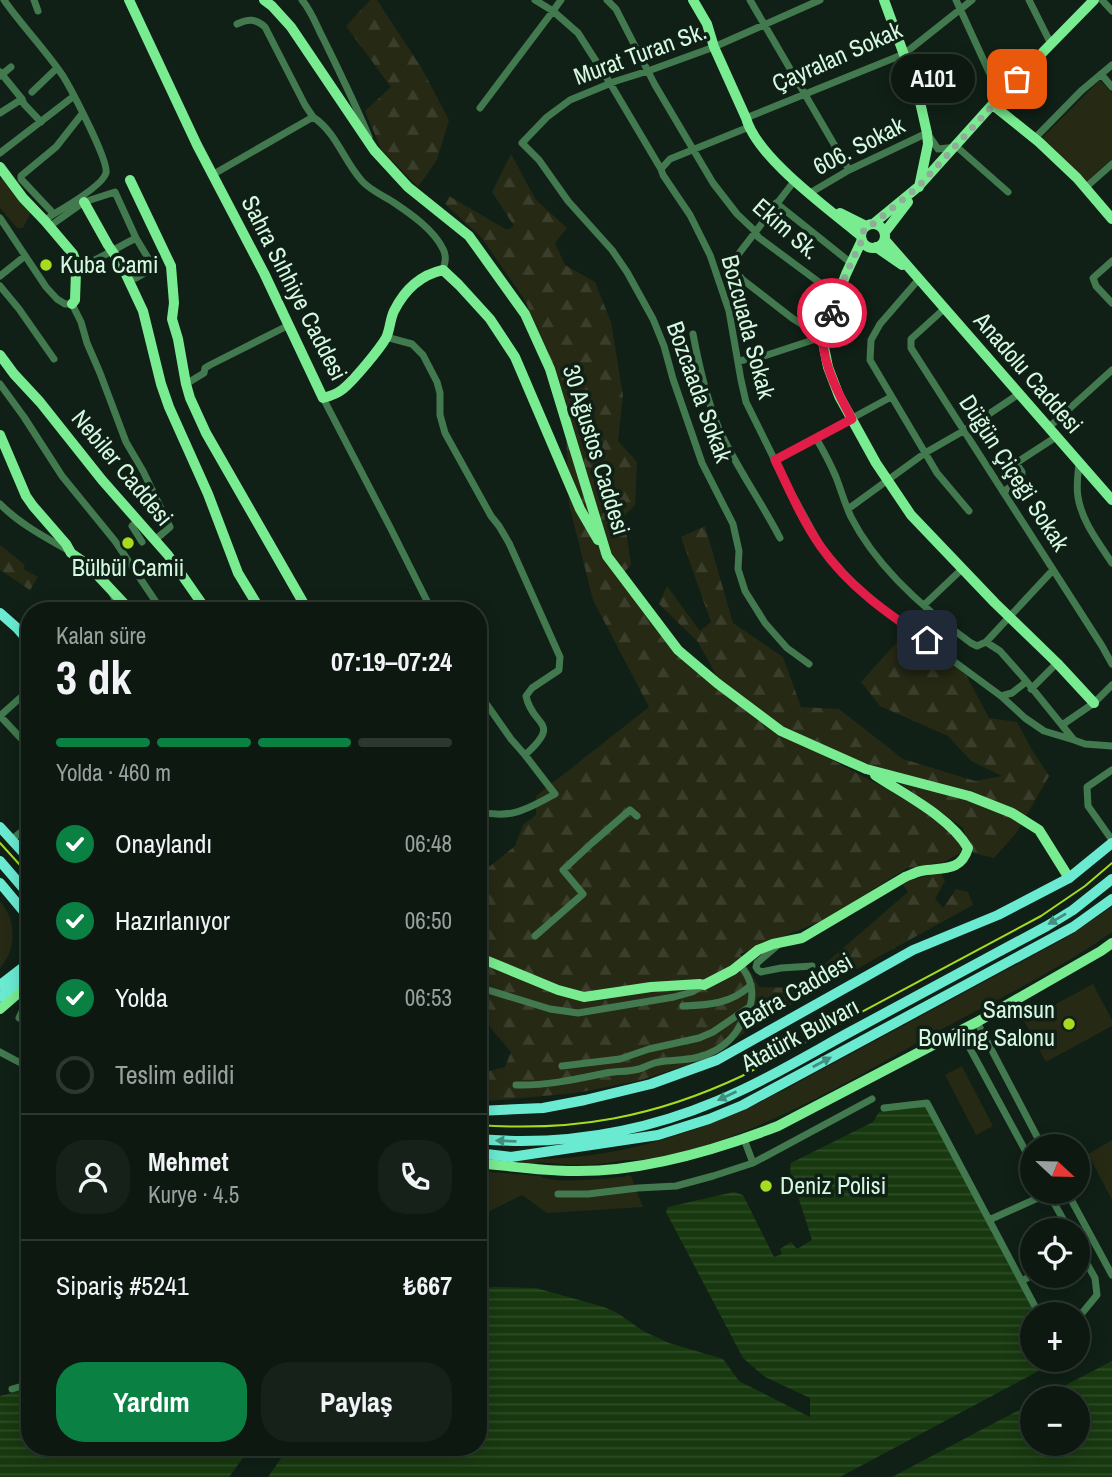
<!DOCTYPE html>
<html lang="tr">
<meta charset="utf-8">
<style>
:root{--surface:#0c1810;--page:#152119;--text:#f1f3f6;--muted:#9aa09f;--line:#2c3730;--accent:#0b8043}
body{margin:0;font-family:"Archivo Narrow",sans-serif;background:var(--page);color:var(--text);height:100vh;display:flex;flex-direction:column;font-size:26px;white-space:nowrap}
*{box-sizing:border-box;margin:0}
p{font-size:23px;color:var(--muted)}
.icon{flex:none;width:38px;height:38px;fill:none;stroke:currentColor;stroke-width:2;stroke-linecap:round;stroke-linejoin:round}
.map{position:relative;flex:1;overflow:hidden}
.sheet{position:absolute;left:21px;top:602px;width:466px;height:854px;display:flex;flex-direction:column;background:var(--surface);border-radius:28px;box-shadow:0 4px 18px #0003,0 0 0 2px var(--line)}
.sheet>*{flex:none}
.needle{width:46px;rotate:112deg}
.fabs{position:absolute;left:1020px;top:1134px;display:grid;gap:14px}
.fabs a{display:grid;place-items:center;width:70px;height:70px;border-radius:50%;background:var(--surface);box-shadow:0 4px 18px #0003,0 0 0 2px var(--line);font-size:35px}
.pin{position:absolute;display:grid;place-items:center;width:60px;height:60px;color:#fff;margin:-30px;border-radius:14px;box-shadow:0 4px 10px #0006}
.courier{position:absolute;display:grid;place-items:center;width:70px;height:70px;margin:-35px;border:5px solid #e11d48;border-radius:50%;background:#fff;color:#222;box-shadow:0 2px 9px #0007}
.bubble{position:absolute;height:49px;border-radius:24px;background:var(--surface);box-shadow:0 4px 18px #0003,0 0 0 2px var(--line);font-size:23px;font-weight:800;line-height:49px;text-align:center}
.overview em{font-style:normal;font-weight:800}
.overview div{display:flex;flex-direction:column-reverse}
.overview{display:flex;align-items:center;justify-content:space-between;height:119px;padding:0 35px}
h1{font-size:46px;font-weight:800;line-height:52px}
.bar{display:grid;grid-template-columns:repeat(4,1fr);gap:10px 7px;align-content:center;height:84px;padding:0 35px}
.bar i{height:9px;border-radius:5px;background:var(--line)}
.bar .selected{background:var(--accent)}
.bar p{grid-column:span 4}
.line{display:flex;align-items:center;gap:18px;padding:0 35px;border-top:2px solid var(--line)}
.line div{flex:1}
.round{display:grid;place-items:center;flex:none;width:74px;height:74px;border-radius:28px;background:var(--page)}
ol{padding:0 35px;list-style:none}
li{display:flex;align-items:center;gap:21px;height:77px}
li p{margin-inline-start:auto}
li .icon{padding:7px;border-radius:50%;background:var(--accent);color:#fff;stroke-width:4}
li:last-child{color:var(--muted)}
li i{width:38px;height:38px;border:4px solid var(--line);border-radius:50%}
.primary-button{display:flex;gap:14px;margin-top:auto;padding:14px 35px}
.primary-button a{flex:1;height:80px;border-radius:28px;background:var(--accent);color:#fff;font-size:28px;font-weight:800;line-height:80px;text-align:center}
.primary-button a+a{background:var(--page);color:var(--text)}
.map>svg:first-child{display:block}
.green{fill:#262914}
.forest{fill:url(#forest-firs)}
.water{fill:url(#water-rules)}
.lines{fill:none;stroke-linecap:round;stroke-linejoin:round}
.street{stroke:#42794e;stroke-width:7}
.secondary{stroke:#79ec91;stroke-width:10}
.primary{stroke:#6bead2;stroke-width:10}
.tram{stroke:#a6db1f;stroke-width:2}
.oneway{fill:#428f7d}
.done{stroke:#90ad99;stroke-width:7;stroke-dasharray:0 12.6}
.route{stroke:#e11d48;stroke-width:9}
.poi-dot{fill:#a6db1f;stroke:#102016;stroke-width:2.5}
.labels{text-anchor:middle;stroke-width:7;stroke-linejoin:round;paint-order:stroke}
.street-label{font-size:24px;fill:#d5f9e0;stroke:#102016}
.poi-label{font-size:24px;fill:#d5f9e0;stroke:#102016;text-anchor:start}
</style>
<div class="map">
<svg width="1112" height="1477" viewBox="0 0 1112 1477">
<defs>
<pattern id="forest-firs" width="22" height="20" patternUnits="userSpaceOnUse" patternTransform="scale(1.75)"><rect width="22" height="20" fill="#262914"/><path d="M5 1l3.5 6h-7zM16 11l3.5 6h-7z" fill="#3a3e2b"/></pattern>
<pattern id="water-rules" width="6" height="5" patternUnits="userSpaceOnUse" patternTransform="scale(1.75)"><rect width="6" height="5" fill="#183910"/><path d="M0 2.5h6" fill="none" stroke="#2e4d27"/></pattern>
</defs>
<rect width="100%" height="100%" fill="#102016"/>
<path class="green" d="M1100,80L1112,93V159L1087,182L1042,138Z
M3,175L32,211L23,228H17L0,208V180Z
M0,901C17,921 17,949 0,968Z
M1112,907V932C1060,969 1002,997 946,1027C853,1078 747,1146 640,1160C635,1160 630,1160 625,1160C610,1162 597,1165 582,1165C568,1165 554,1163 540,1162L534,1164L478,1159V1156C496,1157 514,1158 531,1159C625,1159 706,1130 788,1088L1064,939Z
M1093,984L1112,1020V1026L1046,1062L1024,1021Z
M962,1066L993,1126L976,1135L945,1075Z
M1112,1140V1200L1088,1154Z
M478,1171L540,1176C556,1185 603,1178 623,1177L628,1175L631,1176L643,1207L547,1213L522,1195L478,1217Z"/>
<path class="forest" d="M370,0H377L421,67L449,120L437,160L418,187L381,149L365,111L391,87L346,26Z
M511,154L536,200L567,228L555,243L565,265L595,282L611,322L623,396L618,441L637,462L635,505L624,516L631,565L620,576L678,654L784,735L891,791L941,822L963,845L960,853L944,862L907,868L824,920L740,954L759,987L797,988L908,892L901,882L941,873L945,881L935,899L943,908L956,889L968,892L973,905L780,1011L699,1061L638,1081L576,1093L478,1102V1074L505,1067L511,1052L478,1013V876L515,846L523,825L536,815V796L649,707L593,600L569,504L565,402L526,302L482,238L445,204L449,196L507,230L514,226L492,192Z
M705,526L733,623L783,657L801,707L839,709L903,759L975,781L1002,776L971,761L948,736L880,706L861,682L906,632L965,673L989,718L1017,722L1032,750L1049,776L1017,832L994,858L973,853L962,827L882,771L786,728L720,682L698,642L659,604L667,586L700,631L711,622L681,537Z
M0,545L25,565L23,569L38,577L30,590L0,570Z"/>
<path class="water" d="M925,1106L1035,1314H1032V1360H1059L840,1477H268L289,1447H478V1288L495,1287L536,1288L604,1307L619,1314L643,1331L669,1343L723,1359L739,1381L810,1417V1398L765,1377L743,1358L666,1212L668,1207L734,1192L743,1195L774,1257L782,1254L780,1249L791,1242L797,1249L812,1240L790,1171L791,1163L873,1122L879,1112Z
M1112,1361V1477H892L1032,1403V1444H1078V1398H1041Z
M30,1388V1447H33L43,1456L77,1447H251L229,1477H0V1396Z"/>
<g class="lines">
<path class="street" d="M4,0C22,26 45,49 63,76C71,89 109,161 106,173C103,185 64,208 52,215
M34,0L38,11
M302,0C312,12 316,25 323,38C339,71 355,103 369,137
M535,0L553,11L561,0
M607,0L616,9L655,85L713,183L737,214L756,232L758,237L839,297
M750,0L849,170
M956,0L1000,96
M1029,0L1051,44
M1102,0L1112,11
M237,24C248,19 255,18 265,27L305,105L313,117
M0,72L22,99L24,104L41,122
M1101,74L1112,87
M0,76L11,67
M32,92L57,68
M480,108L553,11L578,33L610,83L661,169L663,175L690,215L710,255L729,311L741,380L746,402L787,485L821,547L847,577L876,604L1001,696L1025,718L1044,731L1074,740
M0,113L22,99
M746,118L904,54L972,0
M1034,139L1081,91L1112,65
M0,153L74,96
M661,169L670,159L749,127
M212,175L313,117C337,133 343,160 362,181C370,190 382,195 393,202C411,214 434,230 443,249C447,256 445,263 443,270
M795,180L734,260L736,272L743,280L792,318L822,337
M1085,188L1112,164
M810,193L849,170L927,133L938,149L957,147L1008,192
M776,203L851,263
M0,218L46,287L57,299L65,304H72L81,322L87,343L100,373L126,442L143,471L170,527L155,540
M48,218L52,215L51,211L21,179V176L56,147L82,114
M50,226L84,202L115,192L136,238L154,268L136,278
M1112,261L1093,278L1096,286L1112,303
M76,268C97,261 116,248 136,238
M0,276L25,256
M919,279L880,324L871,340L870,360L937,473L969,511
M0,286L19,309L54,359
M944,309L911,339V348L1102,646L1112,664
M693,334C699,366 706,398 719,429C736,467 761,501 780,538
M386,337L412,344L423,355L437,382L440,393V415L445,433L491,516L499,526L509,543L560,657L559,670L532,688L526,696C532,727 563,721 525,755L555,794C528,809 510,820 478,811
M739,361L764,356L822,337
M0,384L24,417L62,476L115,541L162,611
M186,384L204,373L205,368L210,365L289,325
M323,398L391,529L432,611
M1048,428L1112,370
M816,438C823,450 830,463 836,477C841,490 845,504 851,517C877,568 925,610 971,643L977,646L986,642L1000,651L1023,677L1074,740L1085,744L1112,746
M775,460L891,397
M1079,463C1078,474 1076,486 1078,497C1082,522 1099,543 1112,563
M1003,492L1022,479V472L1016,463L1056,437
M0,504C21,525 45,537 71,552
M848,509L925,453L965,430L1019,394
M138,520L132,526L142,542
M113,595L120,611
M924,605L962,569
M904,625L932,618L942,620
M986,642L1053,570
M809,664L787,648L765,623L745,591L738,569L739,551L733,524L702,463L673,379L664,346L653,319L627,272L612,250L568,201L539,160L522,143L547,117L570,100L616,81L648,71L714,47L820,0
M1031,689L1057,663
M478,692L511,739L525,755
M1001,696L1012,693L1026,682
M0,716L30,748
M0,716L30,689
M1062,725L1094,703L1112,685
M1112,770L1087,787L1088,806L1112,840
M11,840L30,825
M535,936L583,894L563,870L592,843L630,810L637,816
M779,944L757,963L756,967L758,970L761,972L781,968L812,966
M28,984L30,1005
M478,987L550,1009L578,1013L674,997L692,992L704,985
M29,1003L24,1007L19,1018L30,1023
M683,1006C709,1005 731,1004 751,985
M977,1022L1042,1146
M960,1030L1032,1163
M0,1052L30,1068
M562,1066L620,1059L649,1049L699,1038L713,1032L748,1008
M516,1085C546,1086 577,1079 606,1073C617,1071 628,1072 639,1069C645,1067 652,1063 659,1062C680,1059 697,1061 716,1050C732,1041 739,1029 747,1013C756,996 752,978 739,964
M884,1108L927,1103L1039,1314
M744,1139L753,1163
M1048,1192L1069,1230
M1067,1192L1112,1275
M558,1194H588L638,1188L676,1186L713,1176L753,1163L872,1099
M989,1220L1049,1193
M1078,1248L1095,1278L1097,1295L1078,1318
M1022,1281L1032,1275
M12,1389L30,1384"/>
<path class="secondary" d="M129,0L197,145L264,273L323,398C331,396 337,394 343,389C354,380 379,350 386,338C390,330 390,319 394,311C404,291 420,275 443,270L459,285L490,319L515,357L580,509L598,540
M264,0L272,6L291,27L374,150L408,187L469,236L525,314L550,369L607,556L678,650L717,683L781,731L866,769L969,796L1012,813L1039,830L1069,878
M693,0L707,24L714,47L746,118C757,158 829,209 861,236
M884,0L918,93L927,133L928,144L919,187
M993,105L1039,142L1077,178L1112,219
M0,167L23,198L45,221L73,254L76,262V272L75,300L72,304
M130,180L171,266L174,303L172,319L178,339L186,384L190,398L206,433L308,611
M84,202L108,245L121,264L143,311L161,384L169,407L208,494L238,573L261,611
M840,213L866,226
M873,224L918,187L1000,96L1094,0
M861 236a12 12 0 1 1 24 0a12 12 0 1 1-24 0Z
M885,232L908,202
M862,240L846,274L822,337L828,367L839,396L876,463L911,515L995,603L1057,663L1094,703
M885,240L1112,500
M876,247L902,265
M0,355L14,374L40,402L102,480L168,555L207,611
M0,435L26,496L33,506L66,544L71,553L87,564L131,611
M478,957L558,990L584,997L651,987L700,984L704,985L733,970L758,950L773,944L802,938L905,877C910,875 916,872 921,871C941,867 961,873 968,848C950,817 905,795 875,775
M0,1009L30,983
M478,1163C510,1166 542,1171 574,1171C641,1172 716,1150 778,1126L977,1022L1101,951L1112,943"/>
<path class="primary" d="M0,613L17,628L30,643
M0,827L30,860
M0,861L30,896
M0,883L30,919
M0,985L30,962
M0,997L30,972
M478,1111L543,1108L585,1100L651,1084L717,1060L913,950L998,915L1069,878L1112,843
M478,1139C560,1146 641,1133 717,1101C763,1082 806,1056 850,1032C915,997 981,961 1047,926L1073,910L1112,879
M478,1153L511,1157L658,1135L709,1119L743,1105L1073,927L1112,899"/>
<path class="tram" d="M0,843L30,876
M478,1125C574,1132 655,1117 742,1076L1041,916L1085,886L1112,863"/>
</g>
<defs><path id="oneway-solid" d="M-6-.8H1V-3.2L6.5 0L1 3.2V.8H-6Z" transform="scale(1.75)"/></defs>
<g class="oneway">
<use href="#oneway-solid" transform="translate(1057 919) rotate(149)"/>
<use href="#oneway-solid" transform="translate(822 1062) rotate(-28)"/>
<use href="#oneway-solid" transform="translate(727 1096) rotate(155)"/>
<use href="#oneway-solid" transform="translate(506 1141) rotate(-178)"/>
</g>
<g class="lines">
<path class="done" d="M832,313L846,274L862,240L864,229L873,224L918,187L1017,79"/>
<path class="route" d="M832,313C829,321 823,331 823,339C823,365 840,397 852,419L775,460C789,489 802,520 821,547C848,586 888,614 927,640"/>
</g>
<g class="poi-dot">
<circle cx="46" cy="265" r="7"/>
<circle cx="128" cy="543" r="7"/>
<circle cx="1069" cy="1024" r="7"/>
<circle cx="766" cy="1186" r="7"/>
</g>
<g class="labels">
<g class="street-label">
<text transform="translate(640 54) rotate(-20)" y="8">Murat Turan Sk.</text>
<text transform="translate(837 57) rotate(-24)" y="8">Çayralan Sokak</text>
<text transform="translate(859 146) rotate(-27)" y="8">606. Sokak</text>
<text transform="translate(786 229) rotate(41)" y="8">Ekim Sk.</text>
<text transform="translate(294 288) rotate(63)" y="8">Sahra Sıhhiye Caddesi</text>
<text transform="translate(748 327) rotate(75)" y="8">Bozcuada Sokak</text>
<text transform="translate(1028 373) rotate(49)" y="8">Anadolu Caddesi</text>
<text transform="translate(699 392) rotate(70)" y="8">Bozcaada Sokak</text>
<text transform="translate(596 450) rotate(73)" y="8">30 Ağustos Caddesi</text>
<text transform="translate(122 468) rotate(50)" y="8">Nebiler Caddesi</text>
<text transform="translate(1014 473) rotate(57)" y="8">Düğün Çiçeği Sokak</text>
<text transform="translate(796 991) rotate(-30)" y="8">Bafra Caddesi</text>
<text transform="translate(800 1035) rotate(-28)" y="8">Atatürk Bulvarı</text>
</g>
<g class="poi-label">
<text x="60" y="273">Kuba Cami</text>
<text x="128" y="576" text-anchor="middle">Bülbül Camii</text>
<text x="1055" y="1018" text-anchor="end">Samsun<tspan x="1055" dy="28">Bowling Salonu</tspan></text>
<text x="780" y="1194">Deniz Polisi</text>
</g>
</g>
</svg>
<div class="fabs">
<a><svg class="needle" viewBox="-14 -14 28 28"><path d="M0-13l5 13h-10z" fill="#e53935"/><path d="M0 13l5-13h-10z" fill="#9aa09f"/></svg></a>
<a><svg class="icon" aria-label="locate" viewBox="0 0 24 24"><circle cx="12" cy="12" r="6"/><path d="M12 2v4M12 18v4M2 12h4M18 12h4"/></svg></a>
<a>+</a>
<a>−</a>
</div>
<div class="pin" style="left:1017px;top:79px;background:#ea580c"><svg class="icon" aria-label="bag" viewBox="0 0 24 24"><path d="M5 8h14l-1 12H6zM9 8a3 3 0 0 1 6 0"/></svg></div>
<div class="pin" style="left:927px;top:640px;background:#1f2937"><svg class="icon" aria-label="home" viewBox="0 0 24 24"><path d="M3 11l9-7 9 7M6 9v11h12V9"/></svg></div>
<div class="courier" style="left:832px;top:313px"><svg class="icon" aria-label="bike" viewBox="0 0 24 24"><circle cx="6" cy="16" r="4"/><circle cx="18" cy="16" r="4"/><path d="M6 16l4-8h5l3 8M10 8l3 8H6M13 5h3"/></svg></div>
<div class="bubble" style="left:891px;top:54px;width:84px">A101</div>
<section class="sheet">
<div class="overview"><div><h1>3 dk</h1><p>Kalan süre</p></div><em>07:19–07:24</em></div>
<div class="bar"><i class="selected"></i><i class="selected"></i><i class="selected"></i><i></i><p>Yolda · 460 m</p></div>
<ol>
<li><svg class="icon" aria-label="check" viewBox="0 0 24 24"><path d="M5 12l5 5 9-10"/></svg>Onaylandı<p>06:48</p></li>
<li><svg class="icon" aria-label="check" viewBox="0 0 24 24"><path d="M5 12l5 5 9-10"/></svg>Hazırlanıyor<p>06:50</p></li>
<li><svg class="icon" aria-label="check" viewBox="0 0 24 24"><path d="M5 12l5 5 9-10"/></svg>Yolda<p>06:53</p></li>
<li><i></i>Teslim edildi</li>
</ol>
<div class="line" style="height:126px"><a class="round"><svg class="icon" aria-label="person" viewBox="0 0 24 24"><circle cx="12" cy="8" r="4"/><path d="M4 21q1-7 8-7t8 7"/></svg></a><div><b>Mehmet</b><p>Kurye · 4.5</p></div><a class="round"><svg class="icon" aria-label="phone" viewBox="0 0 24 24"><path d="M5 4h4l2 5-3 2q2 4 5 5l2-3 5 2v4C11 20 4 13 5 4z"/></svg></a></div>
<div class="line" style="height:91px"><div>Sipariş #5241</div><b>₺667</b></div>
<div class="primary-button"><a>Yardım</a><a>Paylaş</a></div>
</section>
</div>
